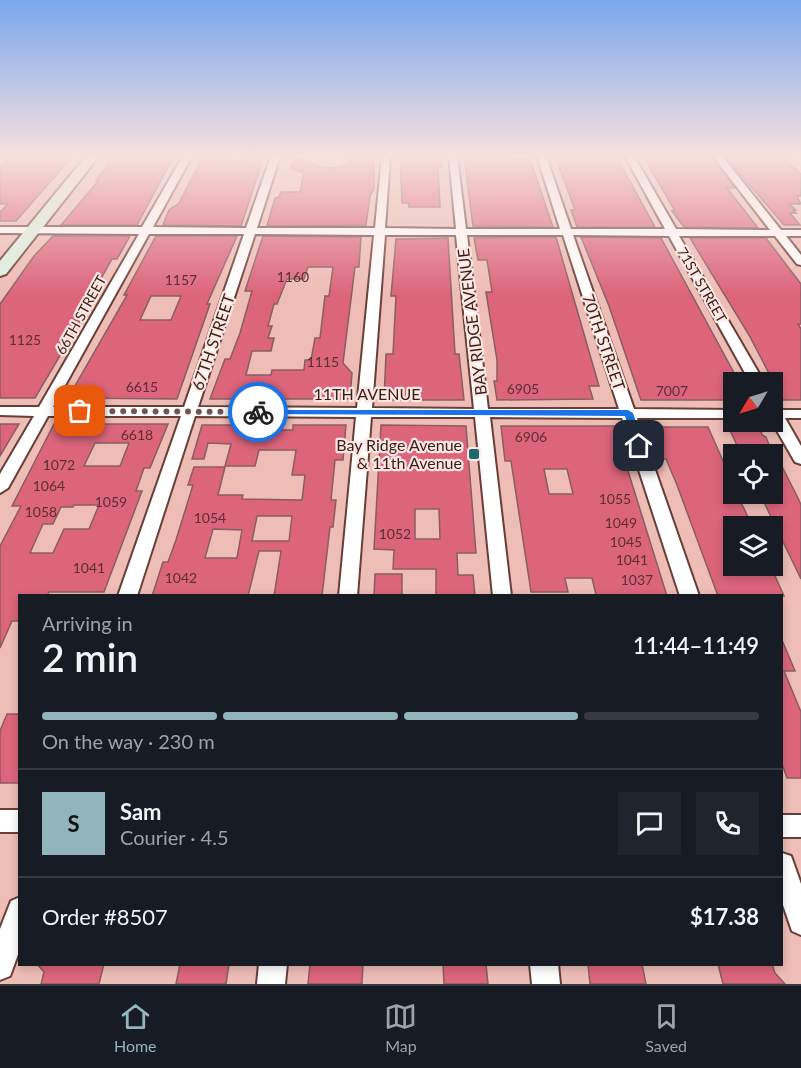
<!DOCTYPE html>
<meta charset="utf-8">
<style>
:root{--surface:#171b24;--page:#20242c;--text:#f1f3f6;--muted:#9ea1a6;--line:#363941;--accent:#92b4bb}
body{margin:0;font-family:Lato,sans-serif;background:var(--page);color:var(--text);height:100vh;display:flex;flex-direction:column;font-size:22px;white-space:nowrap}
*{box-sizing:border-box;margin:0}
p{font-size:20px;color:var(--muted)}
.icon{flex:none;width:33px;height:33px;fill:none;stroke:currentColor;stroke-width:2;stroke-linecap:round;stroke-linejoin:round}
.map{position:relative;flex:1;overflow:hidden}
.side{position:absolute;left:18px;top:594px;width:765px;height:372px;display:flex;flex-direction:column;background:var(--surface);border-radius:0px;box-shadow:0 3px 9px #0003}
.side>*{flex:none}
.needle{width:39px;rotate:232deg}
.fabs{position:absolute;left:723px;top:372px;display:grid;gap:12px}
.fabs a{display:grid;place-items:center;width:60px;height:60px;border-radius:0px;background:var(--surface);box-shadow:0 3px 9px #0003;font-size:30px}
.pin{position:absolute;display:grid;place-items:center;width:51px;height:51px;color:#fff;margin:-26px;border-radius:12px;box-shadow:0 3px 9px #0006}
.courier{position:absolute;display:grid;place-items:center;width:60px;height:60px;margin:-30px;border:4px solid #1a73e8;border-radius:50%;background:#fff;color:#222;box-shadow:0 2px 8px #0007}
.head em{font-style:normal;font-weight:600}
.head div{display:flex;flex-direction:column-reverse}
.head{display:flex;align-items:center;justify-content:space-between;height:102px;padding:0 24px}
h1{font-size:39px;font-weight:600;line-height:45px}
.bar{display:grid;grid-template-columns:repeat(4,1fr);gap:9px 6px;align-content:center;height:72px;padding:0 24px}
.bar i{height:8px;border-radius:4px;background:var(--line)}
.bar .active{background:var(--accent)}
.bar p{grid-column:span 4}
.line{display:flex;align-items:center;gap:15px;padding:0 24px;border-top:2px solid var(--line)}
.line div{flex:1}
.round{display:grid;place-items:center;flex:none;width:63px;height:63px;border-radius:0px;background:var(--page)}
.dock{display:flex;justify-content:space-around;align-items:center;height:84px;border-top:2px solid var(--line);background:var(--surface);font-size:16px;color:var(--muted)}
.dock a{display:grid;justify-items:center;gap:3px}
.dock .active{color:var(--accent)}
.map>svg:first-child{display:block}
.building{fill:#dc657c;stroke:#895d63;stroke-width:1.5;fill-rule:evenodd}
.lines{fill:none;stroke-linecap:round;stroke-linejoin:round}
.minor-casing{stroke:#673f38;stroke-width:4}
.secondary-casing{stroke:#673f38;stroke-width:4}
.minor{fill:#fff;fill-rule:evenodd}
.secondary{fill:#ddf2e1;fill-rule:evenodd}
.route{fill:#1a73e8}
.done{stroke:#735652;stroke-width:6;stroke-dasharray:0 10.8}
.poi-dot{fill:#1e6873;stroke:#fee5e0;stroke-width:2}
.labels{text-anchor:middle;stroke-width:4.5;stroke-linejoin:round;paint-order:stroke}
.number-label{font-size:14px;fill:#5c3034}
.far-street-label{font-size:14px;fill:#311f1c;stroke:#fee5e0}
.street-label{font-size:16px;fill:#311f1c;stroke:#fee5e0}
.poi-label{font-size:16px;fill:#311f1c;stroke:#fee5e0;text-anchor:end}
</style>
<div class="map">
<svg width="801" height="984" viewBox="0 0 801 984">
<rect width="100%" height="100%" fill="#eebdb5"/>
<path class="building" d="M11,156L71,158L16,221H0V212L8,204H0V167Z
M114,156H174L137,225H61L99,180H96Z
M245,156H261L259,163L261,166L241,226L163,225L169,210L179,203L201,160L244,161Z
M349,156H370L369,162H374V189L370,196L366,225L267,226L275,198L279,197L281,192H300L304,173L290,168L296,158L321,167L337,168L348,164Z
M464,156L530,159L553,227L473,226Z
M555,156H616L655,227H577L571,210H575Z
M643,156H711L735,188H727L758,228L684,227L672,211H675Z
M725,156L784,158L801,174V196H797L801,204H789L796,210H793L796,213H790L800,225H784Z
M400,157H440L442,167H438L440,207H409V203H402Z
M53,236H130L117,259H112L94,291H92L75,320H81L35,398H0V304L34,256Z
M156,236H237L207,304H210L177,399L68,398L127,295H124ZM151,296H181L171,320H140Z
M263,236L361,237L359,267H355L343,363L352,373L350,399H210L225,359H230L240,333L252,291H245ZM308,267H333L329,296H325L320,338H315L311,360H305L304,370H272L271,375H246L252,351H271L274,338H268L272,326H268L274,304H277L287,279H304Z
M556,237L599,386H589L593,399L497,400L494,381H497V360L486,292H492L487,260H478L474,238Z
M581,237L661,238L739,382H734V400H641L609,306Z
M448,238L455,354H459L464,400H384L386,354H393L396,296H391L396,239Z
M690,238H766L801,284V324H798L801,329V400H783L749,335Z
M0,424H19L0,456Z
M54,424H168L150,468H144L136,491H142L104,592H49L47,596H20V621H12L0,648V546L21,506H12ZM95,443H129L120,466H84ZM74,505H99L89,529H64L53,553H30L43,524H53L61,507H73Z
M202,425H236L235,430H293V425H346L343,460H335L331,500H336L333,527H330L322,596H274L281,551H259L248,596H152L163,562H168L176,540L193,485H188L194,467H225L218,495H243L242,499L302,500L305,475H292L296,450H259L255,466H225L231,444L208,443L204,459H192ZM257,516H292L289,541H252ZM213,529L242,530L237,558H205Z
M381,425L466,426L476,553H457L458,575H473L475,596H436V569H393L394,550L374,549ZM415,509H439L440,539H415Z
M501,426H614L667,596L596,595L592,578H565L568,592H531L511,461H505ZM544,469H567L573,494H549Z
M728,426L761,428L762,435L766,437L772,452V447L798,498L801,505V579L760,494H772V454H741Z
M651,427H708L734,486V494H737L748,517H730L734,524V566L771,567L784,596H718L677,485L666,459H663Z
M375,574H402V595H374Z
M782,640L795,671H784L801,712V778H787L782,764Z
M7,714H20V783H0V731Z
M37,964H104L99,984H41L44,972Z
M180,964H229L226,984H176Z
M310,964H363L362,984H308Z
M443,964H486L488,984H444Z
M588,964H642L646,984H590Z
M718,964H772L775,973L785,984H723Z"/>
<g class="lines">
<g class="minor-casing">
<path id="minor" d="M183,156H192L153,227L246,228L271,156H280L257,228H375L382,156H390L385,228L456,229L449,156H457L466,229H560L537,156H546L571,229H665L625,156H634L676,229L770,230L713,156H722L781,230H801V236H786L801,255V265L797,264L775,236H679L764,382H750L669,236L573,235L634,409L734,410V418H637L699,596H680L622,418L490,417L511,596H493L475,417H371L357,596H339L356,417L195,416L137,596H118L181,416H48L8,488L0,493V474L34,416L0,415V407H39L139,234L0,233V227H142ZM149,234H244L184,407H53ZM255,234L374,235L357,408L198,407ZM385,235H456L474,409L372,408ZM467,235H563L619,409H488Z
M772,405L780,410H801V418H785L801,446V464L795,462L772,422Z
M0,810H20V832H0Z
M782,815H801V837H782Z
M782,853L791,856L801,884V935L792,931L782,902Z
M20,897V949L10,976L0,980V929L11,901Z
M259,964H287L285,984H257Z
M530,964H558L560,984H532Z"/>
</g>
<g class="secondary-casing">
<path id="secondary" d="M86,156H99L6,274L0,276V261Z"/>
</g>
<use href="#minor" class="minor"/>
<use href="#secondary" class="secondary"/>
</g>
<linearGradient id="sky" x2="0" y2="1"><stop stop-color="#7ba7ee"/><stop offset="0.53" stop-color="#f7e1de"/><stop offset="1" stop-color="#f7e1de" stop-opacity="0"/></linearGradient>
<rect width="801" height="294" fill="url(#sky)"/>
<path class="route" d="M255,410H628L633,413L644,446L639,448L635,446L625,416L258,414Z"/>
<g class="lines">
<path class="done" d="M80,411L258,412"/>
</g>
<rect class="poi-dot" x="468" y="448" width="12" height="12" rx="3"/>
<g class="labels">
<g class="number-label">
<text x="293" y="282">1160</text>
<text x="181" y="285">1157</text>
<text x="25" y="345">1125</text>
<text x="323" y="367">1115</text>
<text x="142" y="392">6615</text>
<text x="523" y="394">6905</text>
<text x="672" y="396">7007</text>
<text x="137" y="440">6618</text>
<text x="531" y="442">6906</text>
<text x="59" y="470">1072</text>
<text x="49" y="491">1064</text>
<text x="615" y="504">1055</text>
<text x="111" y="507">1059</text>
<text x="41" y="517">1058</text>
<text x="210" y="523">1054</text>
<text x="621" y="528">1049</text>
<text x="395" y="539">1052</text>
<text x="626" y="547">1045</text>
<text x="632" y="565">1041</text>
<text x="89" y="573">1041</text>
<text x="181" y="583">1042</text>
<text x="637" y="585">1037</text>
</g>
<g class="far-street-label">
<text transform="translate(702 285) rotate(60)" y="5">71ST STREET</text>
<text transform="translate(81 315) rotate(-61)" y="5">66TH STREET</text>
</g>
<g class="street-label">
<text transform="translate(472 322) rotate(-97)" y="6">BAY RIDGE AVENUE</text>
<text transform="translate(213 342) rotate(-71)" y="6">67TH STREET</text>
<text transform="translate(604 342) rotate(71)" y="6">70TH STREET</text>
<text x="367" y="400">11TH AVENUE</text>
</g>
<g class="poi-label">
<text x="462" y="451">Bay Ridge Avenue<tspan x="462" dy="18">&amp; 11th Avenue</tspan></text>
</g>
</g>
</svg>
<div class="fabs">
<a><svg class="needle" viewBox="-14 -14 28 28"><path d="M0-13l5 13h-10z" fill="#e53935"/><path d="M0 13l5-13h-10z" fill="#9ea1a6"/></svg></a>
<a><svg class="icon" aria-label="locate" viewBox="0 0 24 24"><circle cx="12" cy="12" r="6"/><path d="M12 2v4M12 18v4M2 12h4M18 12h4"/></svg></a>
<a><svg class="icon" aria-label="layers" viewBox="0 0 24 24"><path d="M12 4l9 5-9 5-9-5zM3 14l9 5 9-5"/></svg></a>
</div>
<div class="pin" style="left:80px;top:411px;background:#ea580c"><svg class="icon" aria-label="bag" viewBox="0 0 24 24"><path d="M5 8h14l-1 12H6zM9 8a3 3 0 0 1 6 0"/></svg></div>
<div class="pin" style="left:639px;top:446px;background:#1f2937"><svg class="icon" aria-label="home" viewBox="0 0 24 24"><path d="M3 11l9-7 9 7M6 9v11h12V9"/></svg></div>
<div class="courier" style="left:258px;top:412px"><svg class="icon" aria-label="bike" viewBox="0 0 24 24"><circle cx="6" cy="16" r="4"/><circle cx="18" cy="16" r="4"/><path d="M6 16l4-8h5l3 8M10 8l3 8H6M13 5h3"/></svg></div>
<section class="side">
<div class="head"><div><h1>2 min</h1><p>Arriving in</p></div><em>11:44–11:49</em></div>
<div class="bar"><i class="active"></i><i class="active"></i><i class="active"></i><i></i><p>On the way · 230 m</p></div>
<div class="line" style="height:108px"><b class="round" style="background:var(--accent);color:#111">S</b><div><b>Sam</b><p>Courier · 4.5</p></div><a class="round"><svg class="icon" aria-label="chat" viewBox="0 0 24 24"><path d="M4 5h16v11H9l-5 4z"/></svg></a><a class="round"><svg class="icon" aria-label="phone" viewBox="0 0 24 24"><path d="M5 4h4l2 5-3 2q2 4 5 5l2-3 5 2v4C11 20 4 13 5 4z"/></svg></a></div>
<div class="line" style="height:78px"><div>Order #8507</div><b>$17.38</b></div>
</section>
</div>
<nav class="dock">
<a class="active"><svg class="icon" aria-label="home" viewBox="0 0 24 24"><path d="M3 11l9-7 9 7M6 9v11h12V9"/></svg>Home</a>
<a><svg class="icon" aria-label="map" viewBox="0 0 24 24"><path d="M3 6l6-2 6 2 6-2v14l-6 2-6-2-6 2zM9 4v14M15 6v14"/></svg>Map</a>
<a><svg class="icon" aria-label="saved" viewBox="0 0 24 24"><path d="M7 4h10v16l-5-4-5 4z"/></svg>Saved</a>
</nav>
